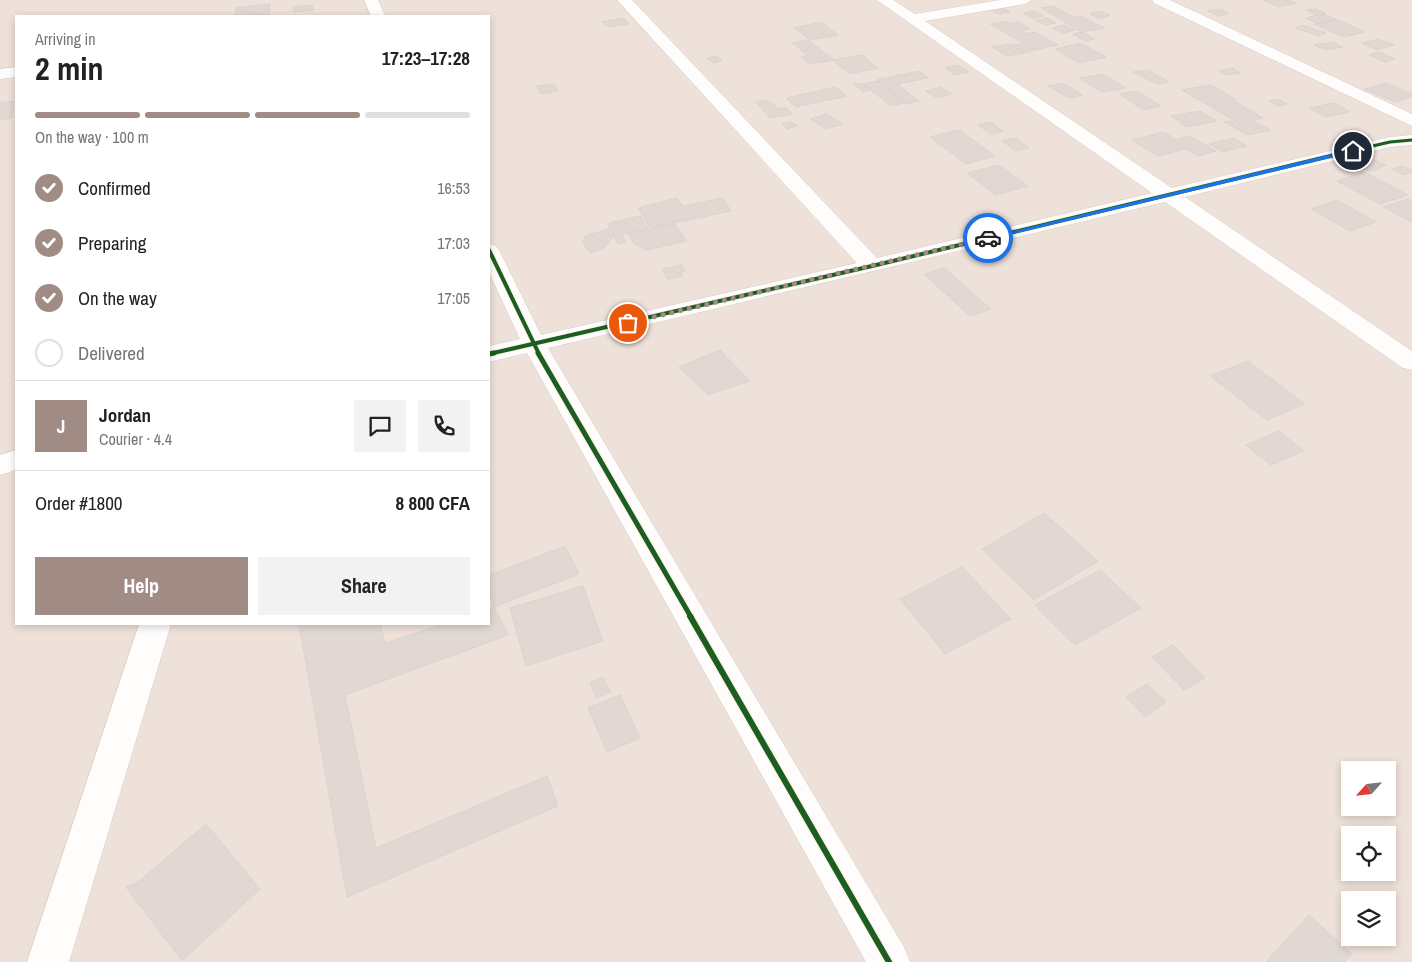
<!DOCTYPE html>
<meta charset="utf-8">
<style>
:root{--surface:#fff;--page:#f2f2f2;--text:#222;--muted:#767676;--line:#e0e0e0;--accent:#a08b85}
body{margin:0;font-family:"Archivo Narrow",sans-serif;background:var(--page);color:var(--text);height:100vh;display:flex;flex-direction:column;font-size:19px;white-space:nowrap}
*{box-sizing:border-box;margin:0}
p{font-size:16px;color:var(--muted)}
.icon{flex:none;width:28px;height:28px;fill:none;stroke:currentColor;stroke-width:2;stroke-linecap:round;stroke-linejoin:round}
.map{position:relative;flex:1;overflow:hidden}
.panel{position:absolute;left:15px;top:15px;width:475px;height:610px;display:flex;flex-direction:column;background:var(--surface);border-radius:0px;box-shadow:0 2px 8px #0003}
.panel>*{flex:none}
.needle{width:32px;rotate:243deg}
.buttons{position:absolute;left:1341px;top:761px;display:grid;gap:10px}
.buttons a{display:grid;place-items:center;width:55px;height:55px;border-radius:0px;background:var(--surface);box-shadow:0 2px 8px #0003;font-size:25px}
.pin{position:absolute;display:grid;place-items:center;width:42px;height:42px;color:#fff;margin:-21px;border:2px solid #fff;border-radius:50%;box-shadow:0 1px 5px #0007}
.courier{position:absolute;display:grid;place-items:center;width:50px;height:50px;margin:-25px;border:4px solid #1a73e8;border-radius:50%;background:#fff;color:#222;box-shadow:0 1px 6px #0007}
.head em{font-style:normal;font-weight:800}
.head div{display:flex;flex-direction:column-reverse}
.head{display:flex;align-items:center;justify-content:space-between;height:85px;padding:0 20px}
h1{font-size:32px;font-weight:800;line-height:38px}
.bar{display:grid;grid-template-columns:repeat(4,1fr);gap:8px 5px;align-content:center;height:60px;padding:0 20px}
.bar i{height:6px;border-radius:4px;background:var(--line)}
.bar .on{background:var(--accent)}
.bar p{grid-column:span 4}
.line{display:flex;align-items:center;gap:12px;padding:0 20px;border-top:1px solid var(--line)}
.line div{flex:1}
.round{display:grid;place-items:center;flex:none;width:52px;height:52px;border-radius:0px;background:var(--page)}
ol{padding:0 20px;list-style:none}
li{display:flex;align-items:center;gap:15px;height:55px}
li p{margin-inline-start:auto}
li .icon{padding:5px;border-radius:50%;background:var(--accent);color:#fff;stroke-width:4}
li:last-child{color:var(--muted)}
li i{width:28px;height:28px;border:2px solid var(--line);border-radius:50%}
.primary-button{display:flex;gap:10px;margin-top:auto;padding:10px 20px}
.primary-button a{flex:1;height:58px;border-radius:0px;background:var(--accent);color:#fff;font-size:20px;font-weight:800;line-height:58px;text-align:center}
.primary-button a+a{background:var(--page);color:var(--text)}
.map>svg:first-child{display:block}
.residential{fill:#eee1d9;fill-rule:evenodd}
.building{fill:#e2d8d3;stroke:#ded2ce}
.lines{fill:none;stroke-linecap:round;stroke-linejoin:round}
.minor-casing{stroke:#d5cdc9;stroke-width:1}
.minor{fill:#fefdfc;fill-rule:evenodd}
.cycleway-far3-casing{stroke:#fdf3ed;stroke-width:5}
.cycleway-far2-casing{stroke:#fdf3ed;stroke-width:6}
.cycleway-far1-casing{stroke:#fdf3ed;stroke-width:8}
.cycleway-casing{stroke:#fdf3ed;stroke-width:9}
.cycleway-far3{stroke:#1b5e20;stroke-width:3}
.cycleway-far2{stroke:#1b5e20;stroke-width:4}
.cycleway-far1{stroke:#1b5e20;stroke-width:5}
.cycleway{stroke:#1b5e20;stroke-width:6}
.route{fill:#1a73e8}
.done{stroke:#a08b85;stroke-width:5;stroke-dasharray:0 9}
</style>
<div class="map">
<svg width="1412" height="962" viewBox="0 0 1412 962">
<rect width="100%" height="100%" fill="#f6f0eb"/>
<path class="residential" d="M0,0H1412V962H0ZM16,16H489V624H16ZM1350,770H1388V808H1350ZM1350,835H1388V872H1350ZM1350,900H1388V938H1350Z"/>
<path class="building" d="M1263,0H1289L1296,3L1278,7Z
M270,4L269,14L235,16L236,8Z
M312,5L313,10L294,12L293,7Z
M1054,6L1073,17L1081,16L1104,28L1082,32L1041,8Z
M1002,7L1010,12L998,14L990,9Z
M1220,9L1229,14L1218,16L1208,11Z
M1315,9L1326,13L1317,15L1306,10Z
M1035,11L1044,16L1032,18L1023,13Z
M1099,11L1110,15L1101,19L1090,14Z
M1323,14L1337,20L1319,24L1305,18Z
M623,18L629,24L608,27L602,22Z
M1048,18L1056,23L1044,25L1036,20Z
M1335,19L1365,32L1344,37L1314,24Z
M1004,21L1009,24L1019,22L1030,29L1021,30L1027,34L1035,32L1058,45L1035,50L990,24Z
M821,22L838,35L811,40L794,28Z
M1064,25L1075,30L1063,33L1052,28Z
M1302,25L1326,33L1319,36L1295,28Z
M1082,32L1095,39L1085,41L1073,34Z
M1379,39L1394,45L1376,50L1362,43Z
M808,40L834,60L810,64L801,57L808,55L792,43Z
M1332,42L1343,47L1325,50L1314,45Z
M1081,43L1106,57L1079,63L1055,49Z
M1010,44L1024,53L1006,56L992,47Z
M1021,44L1034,50L1025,53L1013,45Z
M1379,52L1395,59L1385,62L1369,55Z
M862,55L878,68L849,74L833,60Z
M717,56L722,61L713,63L707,58Z
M959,65L969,72L955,75L945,68Z
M1233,68L1240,73L1227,75L1219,71Z
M1148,70L1169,82L1157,84L1133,72Z
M919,71L928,78L897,84L919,101L907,104L877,80Z
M1103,74L1126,88L1102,92L1080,78Z
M878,81L906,103L891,106L863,84Z
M860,83L870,90L863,92L853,84Z
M1063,83L1083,95L1069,98L1048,86Z
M1386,83L1412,94V97L1395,102L1364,89Z
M554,84L558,91L541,94L537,86Z
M1211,85L1237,100L1209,106L1182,90Z
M835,87L847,96L796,107L786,98Z
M940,87L952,94L937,98L926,91Z
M1137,91L1161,106L1143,110L1120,94Z
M1279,99L1287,104L1278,106L1269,101Z
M767,100L779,109L786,108L793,114L770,118L756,102Z
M14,101L12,118L0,120V103Z
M1236,102L1263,118L1238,123L1211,107Z
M1334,103L1350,112L1325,117L1309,108Z
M1200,111L1217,121L1187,127L1171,116Z
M827,114L843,124L826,129L810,119Z
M1230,121L1237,125L1254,121L1270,130L1248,135L1224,122Z
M791,122L797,126L787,129L782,124Z
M990,122L1003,131L991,134L978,125Z
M959,130L995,156L966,164L930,137Z
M1164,132L1176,140L1190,136L1216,151L1198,156L1186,149L1158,156L1132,140Z
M1015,138L1029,148L1016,151L1002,141Z
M1234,138L1247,146L1222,152L1209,144Z
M1364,156L1386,165L1370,172L1349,162Z
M999,165L1028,186L996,195L967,173Z
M1402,166L1412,170V172L1404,175L1392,169Z
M1364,172L1408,195L1380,204L1337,181Z
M677,198L683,206L723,198L731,211L650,228L638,208Z
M1408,199L1412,201V222L1383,207Z
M1337,200L1376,222L1350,231L1311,209Z
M640,216L648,229L622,234L626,242L618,244L614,236L603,249L590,253L583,242L585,236L609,229V223Z
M675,224L687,241L646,250L634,243L628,234Z
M682,265L685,271L680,272L682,276L668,279L662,269Z
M944,268L991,309L970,316L924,274Z
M720,350L750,381L708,395L679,367Z
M1248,361L1305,404L1267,420L1210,376Z
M1279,431L1304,451L1271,465L1246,445Z
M1044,513L1098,561L1034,600L982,549Z
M565,546L579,574L494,607L489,594V575Z
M962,567L1011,619L945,654L900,599Z
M1100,570L1141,608L1075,645L1035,605Z
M583,586L603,641L526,666L510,608Z
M494,607L508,635L345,695L376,848L547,776L558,806L347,897L299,624H380L385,643L444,624H489V609Z
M1173,645L1205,678L1184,690L1152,657Z
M603,677L610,692L597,698L590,683Z
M1147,684L1166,702L1145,717L1126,697Z
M620,695L640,738L607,752L588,708Z
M206,824L260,889L182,961L126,887L138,882Z
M1309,915L1352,954L1344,962H1266Z"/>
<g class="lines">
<g class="minor-casing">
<path id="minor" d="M364,0H378L385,16H371Z
M617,0H632L877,258L1152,193L877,0H893L915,14L1000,0H1032L1025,4L925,21L1172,188L1390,137L1412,135V145L1390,147L1185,197L1412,351V370L1403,368L1165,202L548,348L904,947L910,962H866L527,353L489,362V346L520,339L489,272V244L496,246L499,250L541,335L857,263Z
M1152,0H1170L1412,114V126L1154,3Z
M16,67V77L0,79V69Z
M16,450V470L0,475V455Z
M139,624H171L69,962H27Z"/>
</g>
<use href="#minor" class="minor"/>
<g class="cycleway-far3-casing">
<path id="cycleway-far3" d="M1342,153L1390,142L1412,140"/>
</g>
<g class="cycleway-far2-casing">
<path id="cycleway-far2" d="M489,250L539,354
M489,354L872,266L1347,152"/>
</g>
<g class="cycleway-far1-casing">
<path id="cycleway-far1" d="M538,353L691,617
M489,354L494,353"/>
</g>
<g class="cycleway-casing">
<path id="cycleway" d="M690,616L889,962"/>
</g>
<use href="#cycleway-far3" class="cycleway-far3"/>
<use href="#cycleway-far2" class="cycleway-far2"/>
<use href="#cycleway-far1" class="cycleway-far1"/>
<use href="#cycleway" class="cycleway"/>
</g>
<path class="route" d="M1353,149L1355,152L988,240L985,238Z"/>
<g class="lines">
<path class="done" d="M628,323L988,238"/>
</g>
</svg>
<div class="buttons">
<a><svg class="needle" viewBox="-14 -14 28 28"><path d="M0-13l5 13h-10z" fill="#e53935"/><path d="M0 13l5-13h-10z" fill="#767676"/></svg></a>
<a><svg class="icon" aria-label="locate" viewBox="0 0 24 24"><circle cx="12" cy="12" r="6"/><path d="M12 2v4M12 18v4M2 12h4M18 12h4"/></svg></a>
<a><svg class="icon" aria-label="layers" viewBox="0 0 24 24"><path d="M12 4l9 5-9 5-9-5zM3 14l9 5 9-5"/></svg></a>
</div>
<div class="pin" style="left:628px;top:323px;background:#ea580c"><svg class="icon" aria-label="bag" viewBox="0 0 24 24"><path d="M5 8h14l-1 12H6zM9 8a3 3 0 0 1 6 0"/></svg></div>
<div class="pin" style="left:1353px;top:151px;background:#1f2937"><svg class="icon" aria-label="home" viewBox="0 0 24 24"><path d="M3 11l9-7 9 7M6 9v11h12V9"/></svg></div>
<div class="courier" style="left:988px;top:238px"><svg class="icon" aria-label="car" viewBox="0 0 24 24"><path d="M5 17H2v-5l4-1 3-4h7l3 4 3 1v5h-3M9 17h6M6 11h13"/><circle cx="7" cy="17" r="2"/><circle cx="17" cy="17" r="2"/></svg></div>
<section class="panel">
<div class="head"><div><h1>2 min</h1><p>Arriving in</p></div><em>17:23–17:28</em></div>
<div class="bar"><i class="on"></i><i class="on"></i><i class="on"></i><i></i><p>On the way · 100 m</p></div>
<ol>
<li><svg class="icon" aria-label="check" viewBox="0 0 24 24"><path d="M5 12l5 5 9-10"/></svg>Confirmed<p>16:53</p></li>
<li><svg class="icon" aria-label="check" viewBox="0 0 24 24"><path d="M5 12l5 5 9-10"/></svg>Preparing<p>17:03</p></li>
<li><svg class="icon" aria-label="check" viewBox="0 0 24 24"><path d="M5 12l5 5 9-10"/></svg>On the way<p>17:05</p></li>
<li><i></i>Delivered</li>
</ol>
<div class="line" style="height:90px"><b class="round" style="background:var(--accent);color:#fff">J</b><div><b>Jordan</b><p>Courier · 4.4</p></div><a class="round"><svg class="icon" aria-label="chat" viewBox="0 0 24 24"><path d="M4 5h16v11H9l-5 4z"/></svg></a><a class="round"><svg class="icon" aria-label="phone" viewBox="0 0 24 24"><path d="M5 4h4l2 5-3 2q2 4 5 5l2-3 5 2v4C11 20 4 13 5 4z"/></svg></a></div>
<div class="line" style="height:65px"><div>Order #1800</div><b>8 800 CFA</b></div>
<div class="primary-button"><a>Help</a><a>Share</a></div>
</section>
</div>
